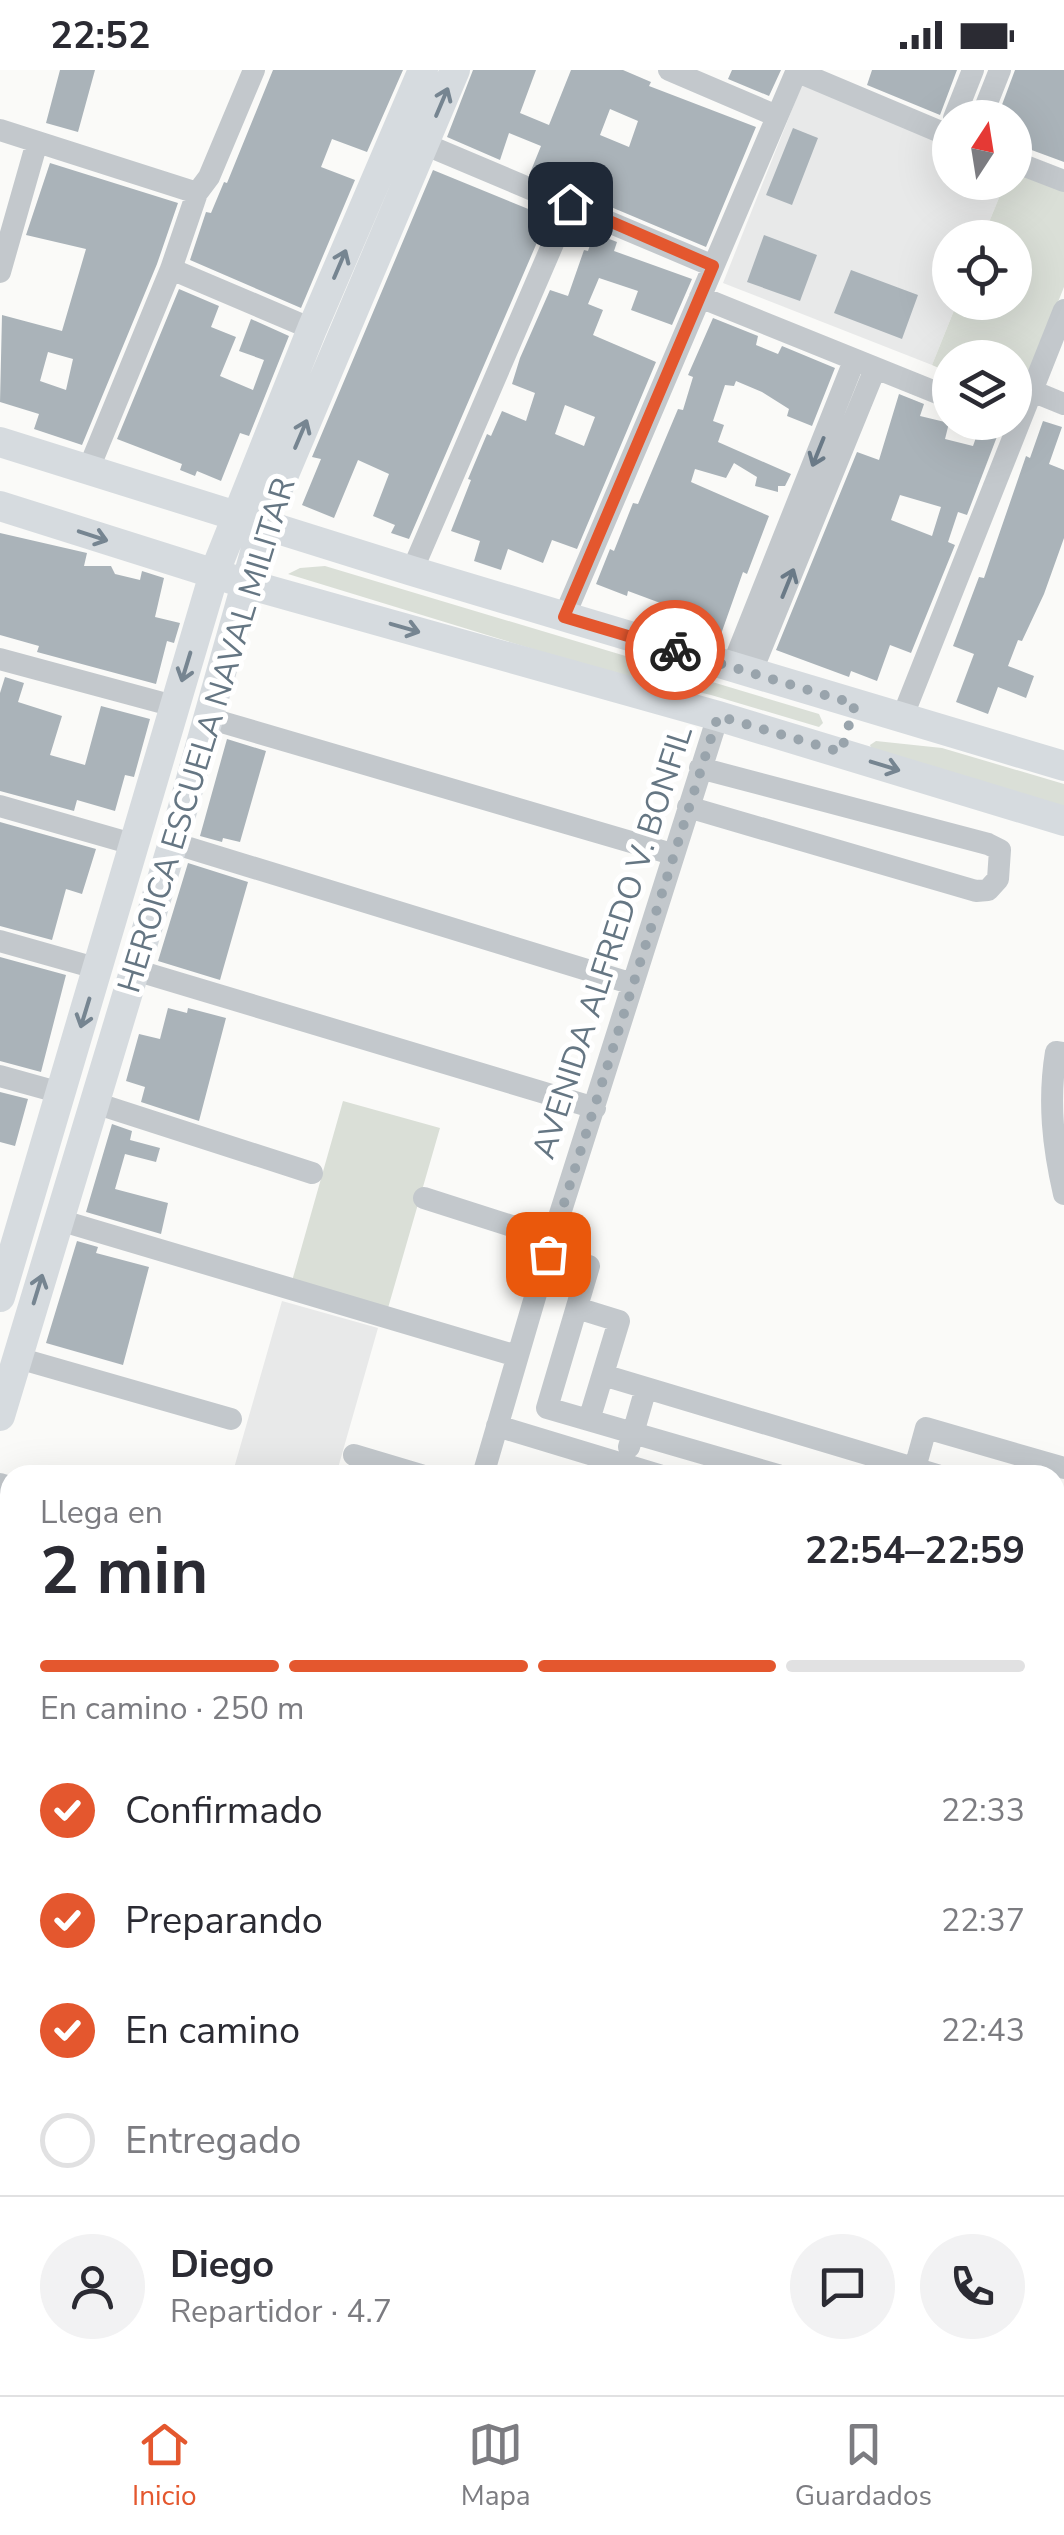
<!DOCTYPE html>
<html lang="es">
<meta charset="utf-8">
<style>
:root{--surface:#fff;--page:#f2f2f3;--text:#2b2b33;--muted:#7c7c81;--line:#e1e1e2;--accent:#e4572e}
body{margin:0;font-family:"Nunito Sans",sans-serif;background:var(--page);color:var(--text);height:100vh;display:flex;flex-direction:column;font-size:38px;white-space:nowrap}
*{box-sizing:border-box;margin:0}
p{font-size:32px;color:var(--muted)}
.icon{flex:none;width:55px;height:55px;fill:none;stroke:currentColor;stroke-width:2;stroke-linecap:round;stroke-linejoin:round}
.map{position:relative;flex:1;overflow:hidden}
.details{position:absolute;left:0px;top:1395px;width:1065px;height:930px;display:flex;flex-direction:column;background:var(--surface);border-radius:30px 30px 0 0;box-shadow:0 10px 40px #0002}
.details>*{flex:none}
.needle{width:65px;rotate:12deg}
.tools{position:absolute;left:932px;top:30px;display:grid;gap:20px}
.tools a{display:grid;place-items:center;width:100px;height:100px;border-radius:50%;background:var(--surface);box-shadow:0 10px 40px #0002;font-size:50px}
.pin{position:absolute;display:grid;place-items:center;width:85px;height:85px;color:#fff;margin:-42px;border-radius:20px;box-shadow:0 5px 15px #0006}
.courier{position:absolute;display:grid;place-items:center;width:100px;height:100px;margin:-50px;border:8px solid #e4572e;border-radius:50%;background:#fff;color:#222;box-shadow:0 2px 12px #0007}
.summary em{font-style:normal;font-weight:700}
.summary div{display:flex;flex-direction:column-reverse}
.summary{display:flex;align-items:center;justify-content:space-between;height:170px;padding:0 40px}
h1{font-size:65px;font-weight:700;line-height:75px}
.bar{display:grid;grid-template-columns:repeat(4,1fr);gap:15px 10px;align-content:center;height:120px;padding:0 40px}
.bar i{height:12px;border-radius:8px;background:var(--line)}
.bar .active{background:var(--accent)}
.bar p{grid-column:span 4}
.line{display:flex;align-items:center;gap:25px;padding:0 40px;border-top:2px solid var(--line)}
.line div{flex:1}
.round{display:grid;place-items:center;flex:none;width:105px;height:105px;border-radius:52px;background:var(--page)}
ol{padding:0 40px;list-style:none}
li{display:flex;align-items:center;gap:30px;height:110px}
li p{margin-inline-start:auto}
li .icon{padding:10px;border-radius:50%;background:var(--accent);color:#fff;stroke-width:4}
li:last-child{color:var(--muted)}
li i{width:55px;height:55px;border:5px solid var(--line);border-radius:50%}
.status{display:flex;justify-content:space-between;align-items:center;height:70px;padding:0 50px;background:var(--surface);direction:ltr}
.status svg{height:28px;fill:currentColor}
.tabs{display:flex;justify-content:space-around;align-items:center;height:140px;border-top:2px solid var(--line);background:var(--surface);font-size:28px;color:var(--muted)}
.tabs a{display:grid;justify-items:center;gap:5px}
.tabs .active{color:var(--accent)}
.map>svg:first-child{display:block}
.built{fill:#e8e9e9}
.green{fill:#dadfd7}
.building{fill:#aab3b9;fill-rule:evenodd}
.lines{fill:none;stroke-linecap:round;stroke-linejoin:round}
.minor{stroke:#c3c8cc;stroke-width:22}
.major{stroke:#d6dbdf;stroke-width:30}
.oneway{stroke:#768591}
.oneway2{stroke:#6a7a87}
.done{stroke:#99a4ac;stroke-width:10;stroke-dasharray:0 18}
.route{stroke:#e4572e;stroke-width:12}
.labels{text-anchor:middle;stroke-width:10;stroke-linejoin:round;paint-order:stroke}
.street-label{font-size:32px;fill:#657683;stroke:#fff}
</style>
<div class="status"><b>22:52</b><svg viewBox="0 0 49 12"><path d="M0 12V9h3v3zM5 12V6h3v6zM10 12V3h3v9zM15 12V0h3v12zM26 1h20v11H26zM47 4h2v5h-2z"/></svg></div>
<div class="map">
<svg width="1064" height="2325" viewBox="0 0 1064 2325">
<rect width="100%" height="100%" fill="#fafaf8"/>
<path class="built" d="M803,12L950,70V112L1005,113L983,167L950,168V232L957,233L932,295L723,213Z
M282,1231L378,1258L336,1405H232Z
M1055,2198L1064,2201V2325H779L782,2315H1055Z"/>
<path class="green" d="M1015,96L1064,115V217L1019,330L1015,329V288H950V303L932,295L957,233L1015,232V168L983,167L1005,113L1015,112Z
M325,496L819,644L823,653L819,657L711,625L601,600L288,504L300,498Z
M876,671L942,678L1064,714V739L872,680L870,675Z
M343,1031L440,1058L388,1238L292,1211Z"/>
<path class="building" d="M60,0H95L78,62L46,53Z
M273,0H403L367,82L332,69L321,97L355,110L301,238L190,190L206,142L211,143L224,112L227,113Z
M473,0H536L520,43L549,55L571,0H623L651,12L649,16L756,57L706,177L530,103L541,76L509,63L500,90L447,67ZM610,39L638,51L629,77L600,65Z
M732,0H781L769,26L728,9Z
M872,0H957L940,45L867,15Z
M1015,0H1064V92L1015,74V48H997Z
M793,58L818,68L792,135L766,125Z
M50,93L178,133L157,194L82,375L34,359L39,344L0,332L2,245L62,261L86,179L26,165ZM48,282L73,289L66,320L40,311Z
M433,100L548,147L409,469L391,463L395,455L373,446L389,404L358,390L334,448L302,435L321,389L312,387Z
M594,163L617,172L614,181L692,209L672,255L631,240L638,221L599,208L588,234L603,240L593,265L656,292L577,479L552,470L543,493L508,479L501,500L474,491L480,471L451,461L471,410L468,409L487,364L491,366L502,341L526,351L535,323L512,314L520,288L550,220L568,226L584,180L588,181ZM565,335L595,347L584,376L555,364Z
M764,165L817,185L800,231L747,212Z
M851,200L918,225L902,269L834,243Z
M179,219L219,236L211,257L236,267L220,306L253,320L264,290L239,281L251,249L289,266L249,366L240,363L221,411L197,401L195,406L180,400L182,394L117,369Z
M713,248L758,266L756,275L778,284L782,276L835,298L812,356L787,346L789,339L762,322L736,311L734,316L725,315L713,351L724,355L718,372L791,404L785,416H778V422L755,416L757,407L734,393L726,408L695,399L691,412L769,446L747,504L743,502L720,567L659,545L663,534L628,521L627,526L596,514L610,479L614,481L633,433L638,434L678,339L683,340L693,307L688,305Z
M899,324L924,334L920,346L949,353L945,369L973,376L979,359L998,364L967,445L958,442L948,472L955,475L911,583L890,575L877,611L851,601L849,607L776,580L857,382L879,390ZM900,425L941,437L932,466L891,450Z
M1043,351L1062,357L1049,394L1064,400V468L1044,524L1022,571L1018,570L1008,596L1034,606L1026,628L998,617L988,644L956,632L974,584L953,576L979,507L984,508L1026,386L1030,388Z
M0,463L87,483L84,496H111L115,504L140,510L142,501L164,508L155,547L180,553L174,573L167,571L156,614L37,582L39,576L0,565Z
M5,607L24,613L18,632L62,646L50,685L85,695L101,636L150,649L134,707L125,705L115,741L77,730L74,741L0,721V623Z
M227,669L266,681L240,772L223,768L222,772L200,766Z
M0,752L96,779L82,824L66,819L52,870L0,856Z
M188,793L248,812L220,910L158,891Z
M0,887L66,905L41,1002L0,991Z
M168,938L187,943L188,938L226,948L199,1051L141,1032L145,1017L126,1011L139,964L160,969Z
M0,1022L28,1029L15,1076L0,1072Z
M112,1054L132,1061L130,1070L160,1078L156,1092L125,1084L115,1119L168,1133L161,1164L86,1142Z
M77,1171L98,1177L96,1183L149,1197L123,1295L46,1273Z"/>
<g class="lines">
<path class="minor" d="M669,0L777,46
M796,1L950,66
M954,48L973,0
M981,48L1000,0
M0,60L197,123
M424,74L713,196
M1015,92L1064,111
M171,199L312,259
M0,202L37,72
M700,227L950,328
M1032,321L1064,334
M89,398L171,199L197,123L209,107L254,0
M412,501L570,134
M564,547L797,0
M0,589L174,636
M732,597L854,291
M751,603L875,299
M208,648L672,784
M902,648L1064,240
M0,736L136,775
M688,737L976,821L988,820L998,809L1000,780L988,774L700,698
M173,773L633,914
M0,871L99,899
M135,900L595,1038
M1064,983L1056,982C1048,1031 1053,1076 1064,1124
M0,1006L61,1023
M95,1033L312,1103
M424,1128L552,1169
M59,1150L517,1286
M547,1184L589,1196L547,1338L778,1405
M577,1238L619,1251L589,1350
M18,1288L231,1349
M603,1305L937,1405
M497,1356L659,1405
M629,1377L646,1318
M354,1385L421,1405
M483,1405L552,1169L718,646
M913,1405L926,1358L1064,1398
M0,1414L10,1417
M1055,1488L1064,1490
M1055,1524L1064,1527
M0,1554L10,1557
M0,1692L10,1694
M0,1826L10,1829
M1055,1847L1064,1844
M0,1863L10,1866
M1055,1942L1064,1949
M1055,1996L1064,1984
M0,2017L10,2020
M1055,2139L1064,2142
M1055,2176L1064,2179
M0,2288L10,2291
M95,2315L130,2325
M212,2325L215,2315
M260,2325L263,2315
M306,2325L309,2315
M667,2325L671,2315
M755,2325L758,2315
M810,2325L813,2315
M871,2325L875,2315"/>
<path class="major" d="M0,372L412,501L1064,696
M0,436L247,514L718,646L1064,751
M0,1227L214,504L312,259L423,0
M0,1346L173,773L263,454L455,0"/>
</g>
<defs><path id="oneway-shaft" d="M-6 0H5M1.5-3L5.5 0L1.5 3" fill="none" stroke-width="1.6" stroke-linecap="round" stroke-linejoin="round" transform="scale(2.5)"/></defs>
<g class="oneway">
<use href="#oneway-shaft" transform="translate(442 32) rotate(-67)"/>
<use href="#oneway-shaft" transform="translate(340 194) rotate(-67)"/>
<use href="#oneway-shaft" transform="translate(301 364) rotate(-67)"/>
<use href="#oneway-shaft" transform="translate(93 466) rotate(18)"/>
<use href="#oneway-shaft" transform="translate(405 558) rotate(16)"/>
<use href="#oneway-shaft" transform="translate(186 597) rotate(107)"/>
<use href="#oneway-shaft" transform="translate(885 696) rotate(17)"/>
<use href="#oneway-shaft" transform="translate(85 943) rotate(107)"/>
<use href="#oneway-shaft" transform="translate(38 1219) rotate(-73)"/>
</g>
<g class="oneway2">
<use href="#oneway-shaft" transform="translate(818 382) rotate(112)"/>
<use href="#oneway-shaft" transform="translate(788 513) rotate(-68)"/>
</g>
<g class="lines">
<path class="done" d="M548,1184L718,646L841,682L855,634L675,580"/>
<path class="route" d="M570,134L713,196L564,547L675,580"/>
</g>
<g class="labels">
<g class="street-label">
<text transform="translate(206 665) rotate(-73)" y="11">HEROICA ESCUELA NAVAL MILITAR</text>
<text transform="translate(612 872) rotate(-72)" y="11">AVENIDA ALFREDO V. BONFIL</text>
</g>
</g>
</svg>
<div class="tools">
<a><svg class="needle" viewBox="-14 -14 28 28"><path d="M0-13l5 13h-10z" fill="#e53935"/><path d="M0 13l5-13h-10z" fill="#7c7c81"/></svg></a>
<a><svg class="icon" aria-label="locate" viewBox="0 0 24 24"><circle cx="12" cy="12" r="6"/><path d="M12 2v4M12 18v4M2 12h4M18 12h4"/></svg></a>
<a><svg class="icon" aria-label="layers" viewBox="0 0 24 24"><path d="M12 4l9 5-9 5-9-5zM3 14l9 5 9-5"/></svg></a>
</div>
<div class="pin" style="left:548px;top:1184px;background:#ea580c"><svg class="icon" aria-label="bag" viewBox="0 0 24 24"><path d="M5 8h14l-1 12H6zM9 8a3 3 0 0 1 6 0"/></svg></div>
<div class="pin" style="left:570px;top:134px;background:#1f2937"><svg class="icon" aria-label="home" viewBox="0 0 24 24"><path d="M3 11l9-7 9 7M6 9v11h12V9"/></svg></div>
<div class="courier" style="left:675px;top:580px"><svg class="icon" aria-label="bike" viewBox="0 0 24 24"><circle cx="6" cy="16" r="4"/><circle cx="18" cy="16" r="4"/><path d="M6 16l4-8h5l3 8M10 8l3 8H6M13 5h3"/></svg></div>
<section class="details">
<div class="summary"><div><h1>2 min</h1><p>Llega en</p></div><em>22:54–22:59</em></div>
<div class="bar"><i class="active"></i><i class="active"></i><i class="active"></i><i></i><p>En camino · 250 m</p></div>
<ol>
<li><svg class="icon" aria-label="check" viewBox="0 0 24 24"><path d="M5 12l5 5 9-10"/></svg>Confirmado<p>22:33</p></li>
<li><svg class="icon" aria-label="check" viewBox="0 0 24 24"><path d="M5 12l5 5 9-10"/></svg>Preparando<p>22:37</p></li>
<li><svg class="icon" aria-label="check" viewBox="0 0 24 24"><path d="M5 12l5 5 9-10"/></svg>En camino<p>22:43</p></li>
<li><i></i>Entregado</li>
</ol>
<div class="line" style="height:180px"><a class="round"><svg class="icon" aria-label="person" viewBox="0 0 24 24"><circle cx="12" cy="8" r="4"/><path d="M4 21q1-7 8-7t8 7"/></svg></a><div><b>Diego</b><p>Repartidor · 4.7</p></div><a class="round"><svg class="icon" aria-label="chat" viewBox="0 0 24 24"><path d="M4 5h16v11H9l-5 4z"/></svg></a><a class="round"><svg class="icon" aria-label="phone" viewBox="0 0 24 24"><path d="M5 4h4l2 5-3 2q2 4 5 5l2-3 5 2v4C11 20 4 13 5 4z"/></svg></a></div>
</section>
</div>
<nav class="tabs">
<a class="active"><svg class="icon" aria-label="home" viewBox="0 0 24 24"><path d="M3 11l9-7 9 7M6 9v11h12V9"/></svg>Inicio</a>
<a><svg class="icon" aria-label="map" viewBox="0 0 24 24"><path d="M3 6l6-2 6 2 6-2v14l-6 2-6-2-6 2zM9 4v14M15 6v14"/></svg>Mapa</a>
<a><svg class="icon" aria-label="saved" viewBox="0 0 24 24"><path d="M7 4h10v16l-5-4-5 4z"/></svg>Guardados</a>
</nav>
